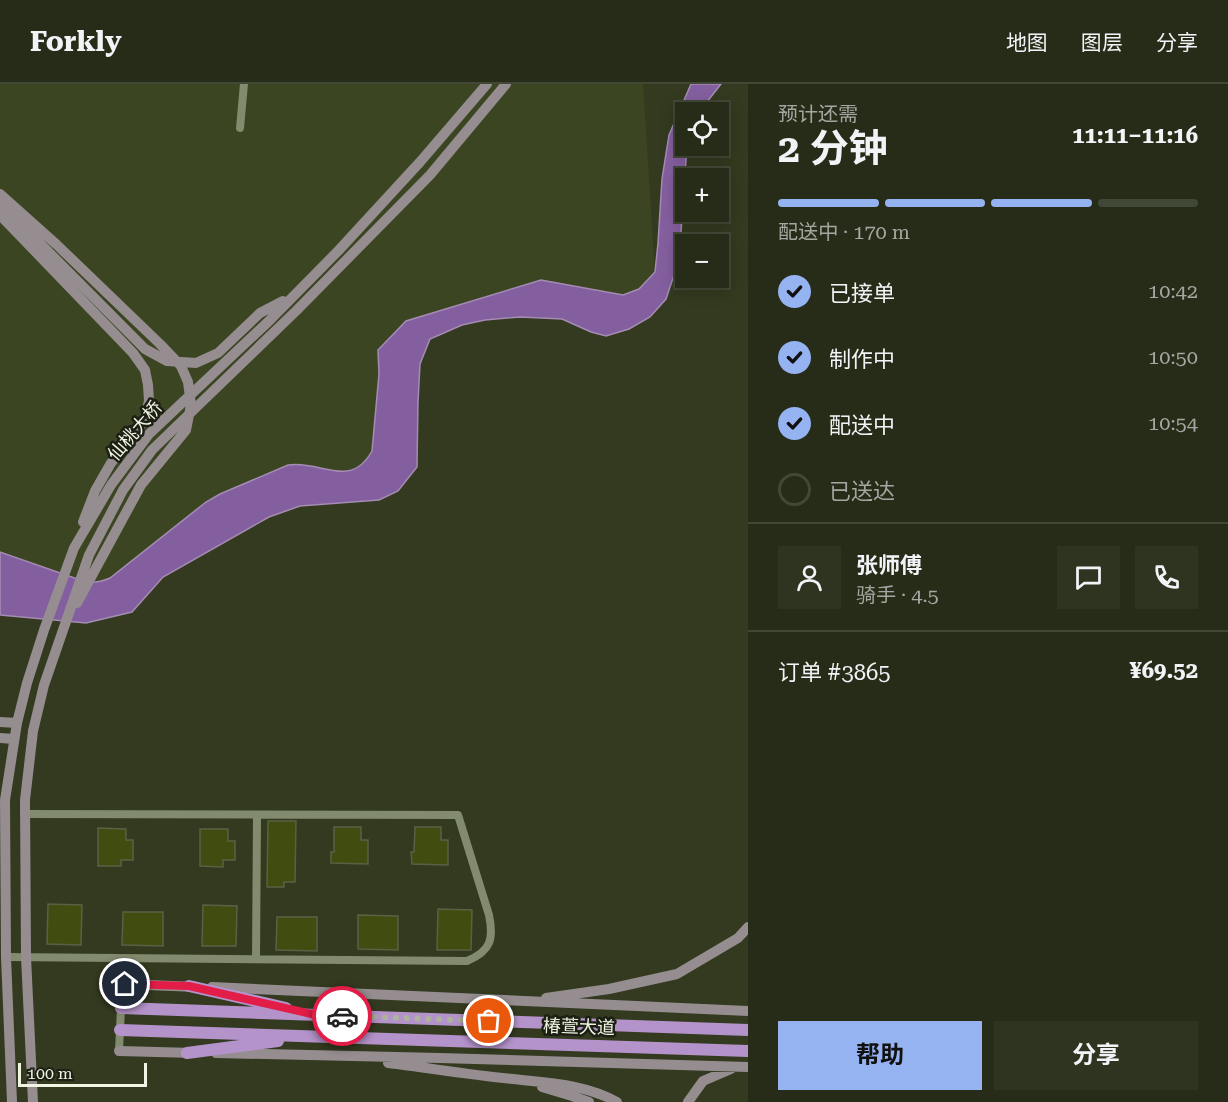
<!DOCTYPE html>
<html lang="zh">
<meta charset="utf-8">
<style>
:root{--surface:#262c17;--page:#2e3420;--text:#f1f3f6;--muted:#a4a7a1;--line:#424836;--accent:#95b2f1}
body{margin:0;font-family:"Roboto Serif","Noto Sans SC",serif;background:var(--page);color:var(--text);height:100vh;display:flex;flex-direction:column;font-size:22px;white-space:nowrap}
*{box-sizing:border-box;margin:0}
p{font-size:20px;color:var(--muted)}
.icon{flex:none;width:33px;height:33px;fill:none;stroke:currentColor;stroke-width:2;stroke-linecap:round;stroke-linejoin:round}
.map{position:relative;flex:1;overflow:hidden}
.side{display:flex;flex-direction:column;background:var(--surface);width:480px}
.side>*{flex:none}
.tools{position:absolute;left:675px;top:18px;display:grid;gap:12px}
.tools a{display:grid;place-items:center;width:54px;height:54px;border-radius:0px;background:var(--surface);box-shadow:0 3px 15px #0003,0 0 0 2px var(--line);font-size:30px}
.scale{position:absolute;left:18px;bottom:15px;width:129px;box-sizing:border-box;padding-left:6px;border:3px solid #eff4e3;border-top:0;font-size:16px;line-height:21px;white-space:nowrap;color:#eff4e3;-webkit-text-stroke:4px #1c1f13;paint-order:stroke}
.pin{position:absolute;display:grid;place-items:center;width:51px;height:51px;color:#fff;margin:-26px;border:3px solid #fff;border-radius:50%;box-shadow:0 2px 6px #0007}
.courier{position:absolute;display:grid;place-items:center;width:60px;height:60px;margin:-30px;border:4px solid #e11d48;border-radius:50%;background:#fff;color:#222;box-shadow:0 2px 8px #0007}
.summary em{font-style:normal;font-weight:700}
.summary div{display:flex;flex-direction:column-reverse}
.summary{display:flex;align-items:center;justify-content:space-between;height:102px;padding:0 30px}
h1{font-size:39px;font-weight:700;line-height:45px}
.bar{display:grid;grid-template-columns:repeat(4,1fr);gap:9px 6px;align-content:center;height:72px;padding:0 30px}
.bar i{height:8px;border-radius:4px;background:var(--line)}
.bar .current{background:var(--accent)}
.bar p{grid-column:span 4}
.line{display:flex;align-items:center;gap:15px;padding:0 30px;border-top:2px solid var(--line)}
.line div{flex:1}
.round{display:grid;place-items:center;flex:none;width:63px;height:63px;border-radius:0px;background:var(--page)}
ol{padding:0 30px;list-style:none}
li{display:flex;align-items:center;gap:18px;height:66px}
li p{margin-inline-start:auto}
li .icon{padding:6px;border-radius:50%;background:var(--accent);color:#111;stroke-width:4}
li:last-child{color:var(--muted)}
li i{width:33px;height:33px;border:3px solid var(--line);border-radius:50%}
.button{display:flex;gap:12px;margin-top:auto;padding:12px 30px}
.button a{flex:1;height:69px;border-radius:0px;background:var(--accent);color:#111;font-size:24px;font-weight:700;line-height:69px;text-align:center}
.button a+a{background:var(--page);color:var(--text)}
header{display:flex;align-items:center;gap:36px;box-sizing:border-box;height:84px;padding:0 30px;background:var(--surface);border-bottom:2px solid var(--line)}
header strong{font-size:28px}
nav{display:flex;gap:33px;margin-inline-start:auto;font-size:21px}
main{display:flex;flex:1;min-height:0}
.map>svg:first-child{display:block}
.built{fill:#3c4522}
.water{fill:#845f9f;stroke:#a48cb3;stroke-width:1.5}
.building{fill:#414d10;stroke:#596145;stroke-width:1.5}
.lines{fill:none;stroke-linecap:round;stroke-linejoin:round}
.minor{stroke:#828b6d;stroke-width:8}
.secondary{stroke:#958d90;stroke-width:10}
.trunk{stroke:#b492ca;stroke-width:12}
.done{stroke:#adb39e;stroke-width:6;stroke-dasharray:0 10.8}
.route{stroke:#e11d48;stroke-width:8}
.labels{text-anchor:middle;stroke-width:5;stroke-linejoin:round;paint-order:stroke}
.street-label{font-size:18px;fill:#eff4e3;stroke:#1c1f13}
</style>
<header>
<strong>Forkly</strong>
<nav><a>地图</a><a>图层</a><a>分享</a></nav>
</header>
<main>
<div class="map">
<svg width="748" height="1018" viewBox="0 0 748 1018">
<rect width="100%" height="100%" fill="#333a1f"/>
<path class="built" d="M0,0H643L655,188L639,205L623,211L541,196L378,266L379,290L372,367L366,378L356,386L346,388L308,381L298,380L288,381L220,410L206,418L110,494L94,499L86,498L0,468Z"/>
<path class="water" d="M691,0H721L703,23L701,28H686V62H687L679,176L666,215L650,233L629,245L606,252L591,248L562,235L520,233L485,236L462,241L430,255L420,280L418,318L417,383L398,407L379,416L300,422L269,433L163,493L132,528L86,539L0,531V468L86,498C95,499 101,498 110,494L206,418L220,410L288,381C322,376 350,406 372,367L379,290L378,266L406,237L541,196L623,211L639,205L655,188L658,159L662,95L669,51Z"/>
<path class="building" d="M268,737H296L295,798H284V803H267Z
M334,743H361V756H368V780L331,779V768H334Z
M415,743H441V756H448V781L412,780L411,768H414Z
M98,744L126,745V756H133V776H121V782H98Z
M200,745H228V757H235V776H223V783L200,782Z
M48,820L82,821L81,861L47,860Z
M203,821L237,822L236,862H202Z
M438,825L472,826L471,866H437Z
M123,828H163V862L122,861Z
M358,831L398,832V866L358,865Z
M277,833H317V867L276,866Z"/>
<g class="lines">
<path class="minor" d="M240,44L244,0
M6,873L467,877C491,867 494,855 489,831L458,731L24,730
M256,875L257,731
M119,967L121,924L125,900"/>
<path class="secondary" d="M0,110L56,160L160,260L181,282L188,298L191,321L186,346L141,401L77,519
M0,119L145,265L167,277L196,279L218,269L260,229L283,217
M0,131L133,269L145,286L148,301L149,317L145,334L136,350L111,379L95,407L83,438
M0,638L17,639
M0,654L14,655
M125,900L196,903
M212,903L748,927
M546,914L609,905L677,890L738,854L748,843
M119,967L194,969
M216,969L440,974L748,983
M388,979C429,984 471,991 513,995C548,999 585,1000 617,1018
M542,1003L572,1012L589,1018
M12,1018L6,873L5,716L17,639L27,599L44,546L74,464L111,401L149,350L269,237L339,166L420,78L487,0
M33,1018L26,873L25,716L33,647L44,601L89,471L123,406L152,366L297,226L430,91L506,0
M688,1018L703,997L731,985"/>
<path class="trunk" d="M189,902L286,924
M121,924L748,946
M120,946L748,967
M187,969L278,957"/>
</g>
<g class="lines">
<path class="done" d="M342,932L489,937"/>
<path class="route" d="M125,900L189,902L316,931L342,932"/>
</g>
<g class="labels">
<g class="street-label">
<text transform="translate(135 347) rotate(-49)" y="6">仙桃大桥</text>
<text transform="translate(579 943) rotate(2)" y="6">椿萱大道</text>
</g>
</g>
</svg>
<div class="tools">
<a><svg class="icon" aria-label="locate" viewBox="0 0 24 24"><circle cx="12" cy="12" r="6"/><path d="M12 2v4M12 18v4M2 12h4M18 12h4"/></svg></a>
<a>+</a>
<a>−</a>
</div>
<div class="scale">100 m</div>
<div class="pin" style="left:489px;top:937px;background:#ea580c"><svg class="icon" aria-label="bag" viewBox="0 0 24 24"><path d="M5 8h14l-1 12H6zM9 8a3 3 0 0 1 6 0"/></svg></div>
<div class="pin" style="left:125px;top:900px;background:#1f2937"><svg class="icon" aria-label="home" viewBox="0 0 24 24"><path d="M3 11l9-7 9 7M6 9v11h12V9"/></svg></div>
<div class="courier" style="left:342px;top:932px"><svg class="icon" aria-label="car" viewBox="0 0 24 24"><path d="M5 17H2v-5l4-1 3-4h7l3 4 3 1v5h-3M9 17h6M6 11h13"/><circle cx="7" cy="17" r="2"/><circle cx="17" cy="17" r="2"/></svg></div>
</div>
<section class="side">
<div class="summary"><div><h1>2 分钟</h1><p>预计还需</p></div><em>11:11–11:16</em></div>
<div class="bar"><i class="current"></i><i class="current"></i><i class="current"></i><i></i><p>配送中 · 170 m</p></div>
<ol>
<li><svg class="icon" aria-label="check" viewBox="0 0 24 24"><path d="M5 12l5 5 9-10"/></svg>已接单<p>10:42</p></li>
<li><svg class="icon" aria-label="check" viewBox="0 0 24 24"><path d="M5 12l5 5 9-10"/></svg>制作中<p>10:50</p></li>
<li><svg class="icon" aria-label="check" viewBox="0 0 24 24"><path d="M5 12l5 5 9-10"/></svg>配送中<p>10:54</p></li>
<li><i></i>已送达</li>
</ol>
<div class="line" style="height:108px"><a class="round"><svg class="icon" aria-label="person" viewBox="0 0 24 24"><circle cx="12" cy="8" r="4"/><path d="M4 21q1-7 8-7t8 7"/></svg></a><div><b>张师傅</b><p>骑手 · 4.5</p></div><a class="round"><svg class="icon" aria-label="chat" viewBox="0 0 24 24"><path d="M4 5h16v11H9l-5 4z"/></svg></a><a class="round"><svg class="icon" aria-label="phone" viewBox="0 0 24 24"><path d="M5 4h4l2 5-3 2q2 4 5 5l2-3 5 2v4C11 20 4 13 5 4z"/></svg></a></div>
<div class="line" style="height:78px"><div>订单 #3865</div><b>¥69.52</b></div>
<div class="button"><a>帮助</a><a>分享</a></div>
</section>
</main>
